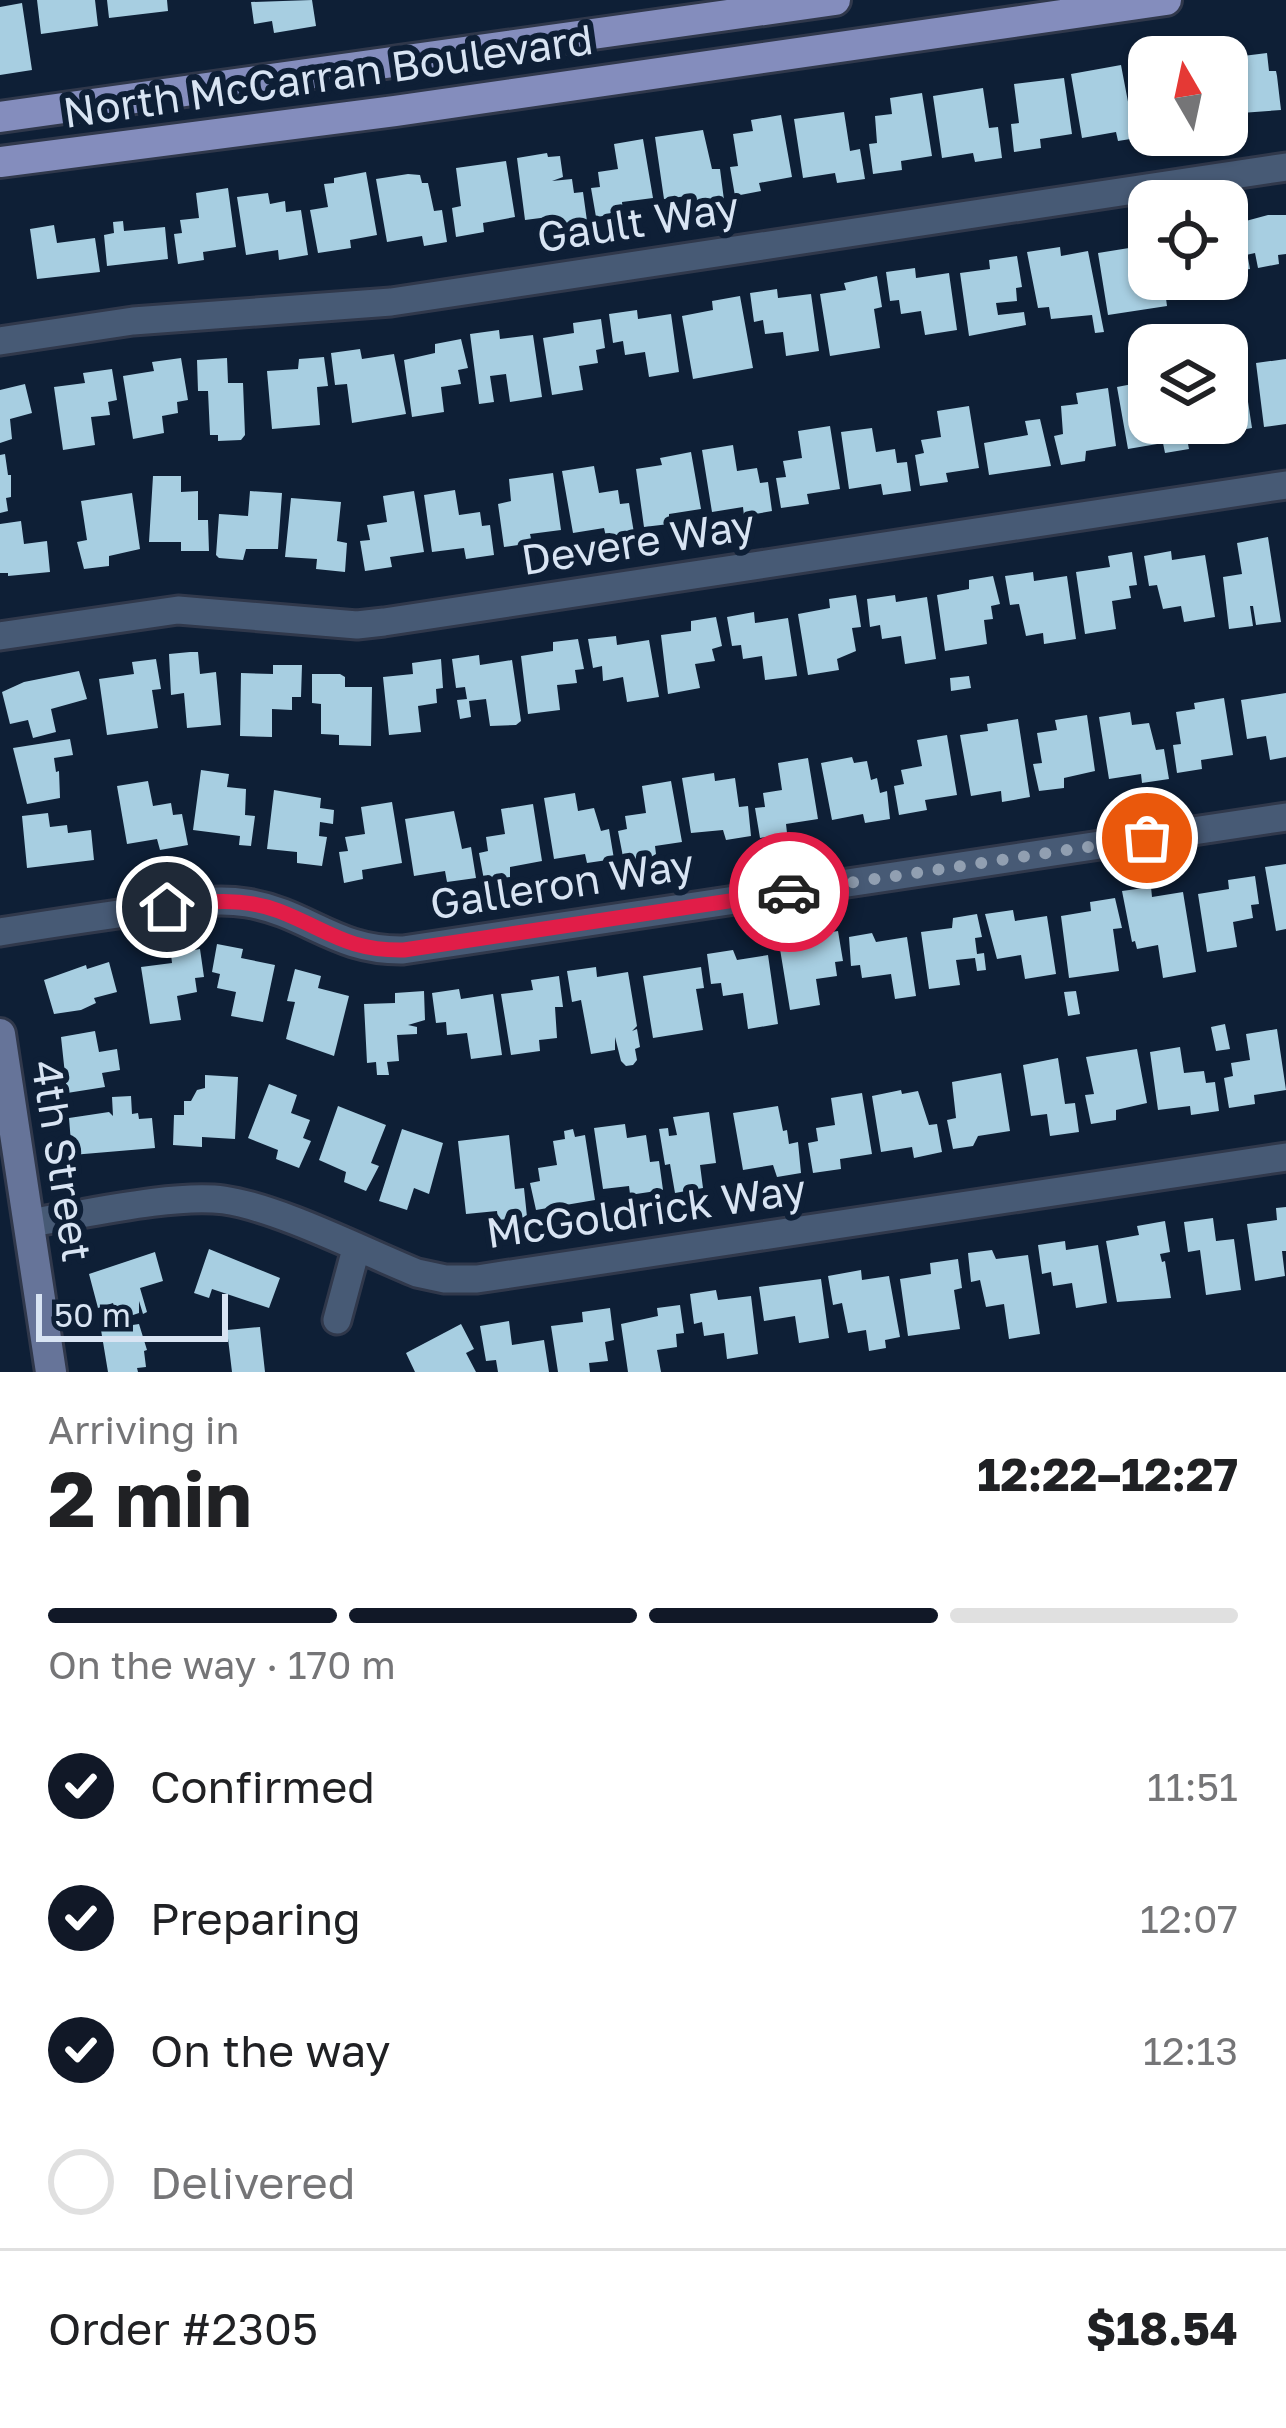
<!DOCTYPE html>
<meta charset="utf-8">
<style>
:root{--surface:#fff;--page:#f6f6f6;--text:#202124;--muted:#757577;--line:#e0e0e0;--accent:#111827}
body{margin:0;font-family:"Golos Text",sans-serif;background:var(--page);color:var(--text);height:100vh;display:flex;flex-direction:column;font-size:45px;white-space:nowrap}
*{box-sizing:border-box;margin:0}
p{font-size:39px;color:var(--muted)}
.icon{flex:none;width:66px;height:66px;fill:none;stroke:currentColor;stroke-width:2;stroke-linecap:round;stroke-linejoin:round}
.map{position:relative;height:1372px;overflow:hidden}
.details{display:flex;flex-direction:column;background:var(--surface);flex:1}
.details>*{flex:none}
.needle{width:78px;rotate:351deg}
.controls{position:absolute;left:1128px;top:36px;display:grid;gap:24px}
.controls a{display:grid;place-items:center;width:120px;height:120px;border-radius:24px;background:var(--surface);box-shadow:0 3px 9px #0004;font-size:60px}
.scale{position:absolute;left:36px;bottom:30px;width:192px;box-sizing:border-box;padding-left:12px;border:6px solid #d8e4f3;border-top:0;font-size:33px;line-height:42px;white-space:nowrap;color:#d8e4f3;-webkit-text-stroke:9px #0e1f36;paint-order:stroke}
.pin{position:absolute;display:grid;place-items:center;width:102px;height:102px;color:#fff;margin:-51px;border:6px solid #fff;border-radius:50%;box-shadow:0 3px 12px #0007}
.courier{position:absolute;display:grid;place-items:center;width:120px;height:120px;margin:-60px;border:9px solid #e11d48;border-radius:50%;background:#fff;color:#222;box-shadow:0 3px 15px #0007}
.headline em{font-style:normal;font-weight:700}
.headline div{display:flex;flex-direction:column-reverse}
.headline{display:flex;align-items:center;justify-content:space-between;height:204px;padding:0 48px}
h1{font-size:78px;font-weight:700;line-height:90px}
.bar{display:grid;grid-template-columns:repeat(4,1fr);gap:18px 12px;align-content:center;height:144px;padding:0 48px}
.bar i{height:15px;border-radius:9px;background:var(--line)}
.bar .on{background:var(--accent)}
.bar p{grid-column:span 4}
.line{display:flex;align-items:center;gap:30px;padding:0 48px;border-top:3px solid var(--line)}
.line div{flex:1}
ol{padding:0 48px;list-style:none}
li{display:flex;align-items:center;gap:36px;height:132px}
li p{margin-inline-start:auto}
li .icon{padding:12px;border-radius:50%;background:var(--accent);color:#fff;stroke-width:4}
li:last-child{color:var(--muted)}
li i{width:66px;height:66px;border:6px solid var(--line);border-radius:50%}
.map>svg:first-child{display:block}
.building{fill:#a7cee1}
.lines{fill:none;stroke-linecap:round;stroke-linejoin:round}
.street-casing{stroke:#30384b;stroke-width:33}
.secondary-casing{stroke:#30384b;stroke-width:36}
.primary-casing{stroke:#30384b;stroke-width:36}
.street{stroke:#475a75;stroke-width:27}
.secondary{stroke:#667499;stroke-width:30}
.primary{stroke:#848dbd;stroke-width:30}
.done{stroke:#919fb1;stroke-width:12;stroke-dasharray:0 21.6}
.route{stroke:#e11d48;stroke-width:15}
.labels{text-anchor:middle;stroke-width:12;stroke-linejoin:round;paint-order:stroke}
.street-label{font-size:42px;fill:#d8e4f3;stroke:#0e1f36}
</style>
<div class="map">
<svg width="1286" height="1372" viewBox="0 0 1286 1372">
<rect width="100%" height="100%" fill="#0e1f36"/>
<path class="building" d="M37,0H95L98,26L41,34Z
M107,0H167L168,11L109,18Z
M312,0L316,26L274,33L272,21L254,24L251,2Z
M22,3L32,70L0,75V7Z
M1267,53L1269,71H1276L1277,76L1281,110L1227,114V80L1245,78L1243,56Z
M1121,65L1129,107L1137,106L1143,137L1118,141L1116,132L1082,138L1071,74Z
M1064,78L1072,134L1040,139L1041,148L1014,152L1011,124L1019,123L1014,84Z
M983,88L989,128L998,127L1002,158L975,162L973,153L942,158L933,96Z
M922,93L932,156L901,161L902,170L873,174L869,144L877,143L875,116L892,114L890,98Z
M844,112L850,151L860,149L865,179L837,183L835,173L803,178L794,119Z
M781,115L792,177L759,183L761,191L735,196L730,167L738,166L733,134L753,131L751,120Z
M703,130L712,169H720L724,200L696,204L695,195L664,199L655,137Z
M643,139L653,198L622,202L623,213L596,217L591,188L600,187L598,172L618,169L614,144Z
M547,153L548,157L560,156L563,177L552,181L572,179L574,193L583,192L587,221L558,225L556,216L525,220L517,158Z
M506,161L515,217L483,223L484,232L456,237L452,208L461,206L456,168Z
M366,172L377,235L350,240L351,248L318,253L310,210L328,207L324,184L334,183V178Z
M408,174L420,175L422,183H428L434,211L442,210L447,242L424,246L422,236L387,242L376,179Z
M228,188L236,247L203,252L204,260L178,264L174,234L182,233L180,220L199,218L196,193Z
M268,193L270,204L285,201L286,212L301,210L308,255L279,260L278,250L246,255L237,197Z
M1268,215H1286V254L1278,255L1279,264L1258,268L1255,253L1237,257L1231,225Z
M123,221L124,231L165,227L168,259L107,266L104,235L114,233L113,222Z
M54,225L57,243L95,238L100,272L37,279L30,229Z
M1149,236V279H1154L1156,293L1165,291L1167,306L1108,315L1098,253L1129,248L1128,239Z
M1060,247L1061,256L1088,251L1104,332L1095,333L1092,315L1051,319L1049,307L1038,308L1027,252Z
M1017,256L1022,287L1016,288L1017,301L996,303L998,315L1024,312L1026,325L969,336L960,273L990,269L989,260Z
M1248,258L1250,269L1243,270L1246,286L1237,288L1232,262Z
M915,268L916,278L949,273L957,330L925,335L921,311L901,314L899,300L890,301L886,272Z
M877,276L882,307L874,309L880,348L830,356L820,294L846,290L844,283Z
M777,289L778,298L811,294L819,351L786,356L783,332L765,334L763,320L754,322L750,293Z
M740,296L753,368L693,379L682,316L713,310L712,301Z
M637,310L638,319L671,314L679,372L649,377L645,352L625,355L623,341L613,343L609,314Z
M601,319L605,348L596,350L598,363L579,366L583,390L552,395L543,338L574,333L573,323Z
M499,330L500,339L533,335L542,397L510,402L506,374L490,376L494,402L479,404L470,334Z
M461,339L468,368L458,370L461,384L441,387L444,412L412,417L404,360L435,353V344Z
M360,349L362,359L394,354L406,414L352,423L347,384L335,385L331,353Z
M1230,355L1241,356L1252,428L1223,433L1221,423H1227Z
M324,357L328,386L317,387L320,425L272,429L267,371L298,369L299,359Z
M181,358L188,400L177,402L178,413L162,416L164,433L133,439L123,376L154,371L152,362Z
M227,358L228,383H243L245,435L241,440L218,441V435H210L208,391H198L197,360Z
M1286,359V424L1264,427L1256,363Z
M112,369L117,400L108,402L110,415L91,417L95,445L63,450L54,387L85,383L83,373Z
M1148,381L1149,423H1184L1189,449L1165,453L1163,443L1128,449L1117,387Z
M25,384L32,413L10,419L12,439L0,443V390Z
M1108,388L1116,446L1086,451L1085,461L1061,465L1054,436L1063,434L1061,406L1078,404L1076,393Z
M969,406L979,468L946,473L948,482L920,486L915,455L924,453L921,440L941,437L937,411Z
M1040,419L1051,466L989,475L984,443L1028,435L1025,421Z
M830,426L840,489L807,494L809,504L781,508L776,478L786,477L783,461L802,458L798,431Z
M872,428L876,452L895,449L897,463L907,462L911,491L883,495L881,484L849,489L841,432Z
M733,445L737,471L757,468L760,483L768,482L772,511L744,516L743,507L712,512L702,450Z
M691,452L701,509L669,514V524L644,527L636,469L662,465L660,458Z
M5,454L8,475H11V497L6,498L8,511L0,513V455Z
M594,466L599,493L618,490L620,504L629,503L634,533L606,537L604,528L573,533L562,471Z
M553,473L561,530L530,534L532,543L504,547L498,504L511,501L509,479Z
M153,476H181V492L198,491V520H208L209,551H181V542H149Z
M455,490L459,515L480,512L482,526L490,525L494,555L466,559L464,548L432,552L424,495Z
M250,491L282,493L278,549H246L243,560L219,558L216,555L219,514L248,516Z
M414,491L424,552L390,557L392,567L365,571L360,541L370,540L367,525L387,522L383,496Z
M132,493L140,549L109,556V566L84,569L77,542L87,540L81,501Z
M291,498L341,502L337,541L347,543L345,572L316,569L317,559L285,557Z
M21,521L24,544L47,541L50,572L8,576V573H0V524Z
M1268,537L1281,622L1256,625L1253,606H1250L1253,626L1229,629L1223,577L1242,574L1237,543Z
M1171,551L1172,560L1205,555L1215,617L1184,622L1181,606L1163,609L1157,585L1149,586L1144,556Z
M1132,552L1137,585L1129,586L1131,598L1112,601L1116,629L1085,634L1076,572L1110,567L1108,556Z
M1033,572L1034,581L1067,576L1076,639L1044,644L1043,633L1026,636L1019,604L1010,605L1005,576Z
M993,576L1000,604L991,606L993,619L984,620L987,644L945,651L937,595L969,589V580Z
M856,595L861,627L852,628L856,651L837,659L839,670L808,675L798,614L830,608L829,599Z
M895,595L896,602L927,597L936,659L905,664L901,636L882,639L880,625L870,627L867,599Z
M754,612L755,623L788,618L797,676L765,680L762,656L743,659L741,645L732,646L727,617Z
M716,617L722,646L712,649L715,661L695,664L700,688L668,694L661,635L691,631V621Z
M616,636L617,645L649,640L659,697L627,702L623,677L603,681L602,666L593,668L588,639Z
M578,639L584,669L575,670L577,683L557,685L560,710L528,714L521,656L553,651V642Z
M190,652H198L200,674L216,672L221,725L187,728L184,693L171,695L169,654Z
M479,655L480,665L512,660L521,721L516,725L490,726L486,699L469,701L471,717L460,719L457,700L467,699L465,687L456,688L452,659Z
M156,659L161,689L152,690L158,728L107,735L99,679L134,674L132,662Z
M441,659L443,688L436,689L437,703L418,706L421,732L389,735L383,677L413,674L412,663Z
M273,665H302L301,697H292V710L272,709V737L240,736L241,673L273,674Z
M79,671L87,699L51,709L56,732L33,738L28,720L10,724L2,692L24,682Z
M312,674H340L345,677V687H372L371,746L339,745V735L321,734V704L312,703Z
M969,676L971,688L951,691L950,678Z
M1286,693V757L1270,760L1266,736L1247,739L1241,700Z
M1224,698L1233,755L1201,760L1202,769L1177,773L1173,745L1181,744L1176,712L1195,709L1194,703Z
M1130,712L1132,725L1149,723L1156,750L1164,749L1169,779L1142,783L1141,774L1109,779L1099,717Z
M1087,715L1095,771L1064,778V788L1039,791L1033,764L1042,763L1037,733L1057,730L1055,720Z
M1018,719L1030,797L1002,802L1001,791L971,796L960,735L988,731L987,724Z
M947,735L957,795L925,800L927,810L899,815L894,786L904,784L901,770L922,766L917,740Z
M70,739L73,755L54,758L56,772L59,771L60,798L27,804L13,748Z
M852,757L854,763L867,761L871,780L877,778L880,793L887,791L890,819L865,823L863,814L832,820L821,763Z
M808,758L818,819L786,824L787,833L760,838L755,808L765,807L763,793L782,790L778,763Z
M201,770L229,774L227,787L246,789L245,815L255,816L251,846L239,845L240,836L193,830Z
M714,773L715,781L735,778L739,807L748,806L751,836L726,840L723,830L691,833L682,778Z
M148,781L153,806L171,803L173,815L182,814L188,845L160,850L157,839L127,844L117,786Z
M671,781L682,842L655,846L656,854L651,857L624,862L618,831L627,829L625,816L646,813L642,786Z
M274,790L321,798L320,808L334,810L333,824L320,822L319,836L327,837L322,866L297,863V852L267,849Z
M575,793L578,811L594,808L601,831L609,829L614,859L587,863L585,854L554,859L544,798Z
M392,802L402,863L362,870L363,879L344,883L339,852L348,851L345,837L365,834L361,807Z
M533,804L542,861L510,867V877L484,880L479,853L488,851L486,837L505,834L501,809Z
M454,811L462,849L471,847L476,878L447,882L445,871L414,876L405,819Z
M48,813L50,827L67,825L68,833L91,830L94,860L27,868L22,816Z
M1286,864V929L1276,931L1265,867Z
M1255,876L1259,904L1251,905L1253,918L1233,922L1237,947L1207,952L1198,894L1229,889L1228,880Z
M1151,887L1152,897L1183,892L1196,972L1163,978L1158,945L1137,949L1135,941L1132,942L1122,891Z
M1115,898L1122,928L1113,929L1119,971L1069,978L1061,916L1091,911L1090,902Z
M1013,910L1015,921L1047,916L1056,974L1025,979L1021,955L997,959L985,914Z
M977,914L982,937L975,938L977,954L984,953L986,970L977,971L975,958L956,960L960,985L929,989L921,932L952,928L953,918Z
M838,931L843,961L835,962L837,976L816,979L820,1005L790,1010L780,949L806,945L805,936Z
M872,933L876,942L907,937L916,996L895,999L891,974L862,978L860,965L851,966L849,937Z
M217,944L243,949L241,958L275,965L263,1022L231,1016L236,992L217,988L220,974L212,972Z
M200,949L204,977L195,978L197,992L177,996L181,1020L150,1024L141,967L172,963L171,954Z
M733,950L737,960L768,955L778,1024L748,1029L743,993L723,996L721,983L711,984L707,954Z
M109,962L117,992L94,998L96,1003L81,1010L54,1014L44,980L86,965L87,969Z
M596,967L597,977L628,972L637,1026L632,1031L637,1029L640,1047L635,1049L637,1060L633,1065L626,1066L621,1061L615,1037V1050L591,1054L581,1000L572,1002L567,971Z
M701,967L704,988L696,989L703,1030L653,1038L643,976Z
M295,969L321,976L318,988L349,996L334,1056L286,1039L295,1002L287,1001Z
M559,976L563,1007H555L557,1038L539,1040L540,1051L511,1055L501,994L533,990L531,980Z
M459,989L461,999L493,994L502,1055L471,1059L467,1033L447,1035L446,1022L436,1023L432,993Z
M424,991L425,1020L408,1025L417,1027V1034L397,1035L399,1061L387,1062L389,1075H377L376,1062L367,1063L364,1004L395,1003V993Z
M1076,991L1080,1014L1068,1016L1064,992Z
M1225,1024L1230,1049L1216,1051L1211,1027Z
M1277,1029L1286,1090L1254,1095L1255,1104L1229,1108L1224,1078L1233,1076L1231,1063L1250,1060L1246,1034Z
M95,1031L99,1052L117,1049L120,1070L102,1073L105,1087L67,1093L61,1037Z
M1180,1047L1184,1073L1204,1071L1206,1083L1215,1082L1219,1111L1191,1115L1190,1106L1158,1110L1150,1052Z
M1137,1049L1147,1103L1116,1110V1120L1091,1124L1085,1095L1094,1094L1086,1057Z
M1058,1058L1065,1104L1075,1103L1079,1132L1050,1136L1047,1114L1031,1116L1023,1065Z
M1001,1073L1010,1131L978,1136L973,1146L953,1149L947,1120L956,1118L952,1082Z
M205,1075L238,1077L235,1139L202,1137V1147L173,1145L174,1115H184V1101H191L197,1090L205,1088Z
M269,1084L297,1095L291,1113L310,1120L303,1138L311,1141L299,1168L276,1159L278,1150L248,1138Z
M901,1090L902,1094L918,1091L929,1125L937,1124L942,1152L914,1158L912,1147L881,1152L872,1096Z
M862,1093L872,1154L840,1159L841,1169L813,1173L808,1143L818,1141L816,1128L835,1125L831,1098Z
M131,1096L132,1114L138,1113L139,1119L152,1118L155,1148L72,1155L69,1118L109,1112L113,1116L112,1097Z
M338,1106L386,1125L371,1163L379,1166L366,1191L344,1182L346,1172L319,1160Z
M778,1106L783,1131L787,1130L789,1144L798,1142L801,1173L777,1177L773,1165L743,1170L733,1113Z
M709,1112L716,1163L700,1165L703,1188L675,1193L670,1164L665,1165L659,1129L668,1128L669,1136L677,1135L673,1117Z
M625,1124L627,1138L646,1135L650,1162L659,1161L663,1190L636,1194H630L629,1186L603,1189L594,1128Z
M402,1129L443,1143L429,1194L414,1188L407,1210L379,1201Z
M573,1129L575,1137L585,1135L595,1200L536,1210L530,1183L540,1181L538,1168L557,1165L553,1141L565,1139L564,1131Z
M509,1135L515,1189L524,1188L527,1217L498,1220L497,1211L466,1214L458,1141Z
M1286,1207V1251H1282L1285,1276L1255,1281L1247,1224L1277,1220L1276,1208Z
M1213,1218L1216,1241L1234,1239L1241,1290L1206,1295L1200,1250L1188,1252L1184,1222Z
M1165,1221L1170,1252L1160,1254L1162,1262L1165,1261L1171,1298L1117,1302L1106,1241L1139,1235L1137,1226Z
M1065,1241L1066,1250L1098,1245L1107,1303L1076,1308L1072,1283L1053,1286L1051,1272L1042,1274L1038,1245Z
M209,1249L280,1278L269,1308L212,1289L209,1298L194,1293Z
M992,1250L996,1259L1028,1255L1040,1334L1009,1339L1004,1304L986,1307L980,1280L971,1282L968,1253Z
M155,1252L163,1281L140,1288L147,1312L143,1314L139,1301V1313L118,1320L113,1303L98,1308L89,1274Z
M958,1259L962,1288L954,1290L960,1329L908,1336L900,1279L931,1274L930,1263Z
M861,1270L862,1280L889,1276L900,1337L885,1340L886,1348L869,1351L866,1330L848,1333L842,1303L833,1305L828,1276Z
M821,1279L829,1338L799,1343L795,1316L764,1321L759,1287Z
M716,1290L718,1300L751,1296L758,1354L727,1359L724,1333L704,1336L702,1322L694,1324L690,1294Z
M680,1305L684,1333L676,1334L677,1347L657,1350L661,1372H628L621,1324L658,1316L657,1308Z
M610,1308L614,1340L605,1342L608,1361L589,1363L590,1372H558L551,1326L583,1322L582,1312Z
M509,1321L512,1345L544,1340L549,1372H498L496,1360L486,1361L480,1326Z
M139,1324L147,1350L144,1351L146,1367L137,1368L138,1372H108L101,1330Z
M461,1324L474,1349L466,1353L476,1372H415L406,1353Z
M260,1327L265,1372H232L227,1330Z"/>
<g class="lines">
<g class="street-casing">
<path id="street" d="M0,341L133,321L391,302L1286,167
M0,636L178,610L357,625L384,622L1286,485
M0,932C49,924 97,917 146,910C179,905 213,897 247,903C308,913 335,951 403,950L1286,817
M29,1223C81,1215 174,1193 224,1200C279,1208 363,1251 417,1273L445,1279H477L1286,1157
M337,1320L356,1249"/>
</g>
<g class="secondary-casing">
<path id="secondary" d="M0,1034L51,1372"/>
</g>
<g class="primary-casing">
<path id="primary" d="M0,117L835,0
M0,162L395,111L1166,0"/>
</g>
<use href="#street" class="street"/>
<use href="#secondary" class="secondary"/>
<use href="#primary" class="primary"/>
</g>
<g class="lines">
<path class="done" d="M789,892L1147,838"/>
<path class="route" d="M167,907C205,901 242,897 279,911C328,930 347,951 404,950L789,892"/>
</g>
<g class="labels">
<g class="street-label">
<text transform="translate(328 76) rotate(-8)" y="15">North McCarran Boulevard</text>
<text transform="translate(638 222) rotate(-9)" y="15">Gault Way</text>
<text transform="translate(638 542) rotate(-9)" y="15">Devere Way</text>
<text transform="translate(562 884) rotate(-9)" y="15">Galleron Way</text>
<text transform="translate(62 1161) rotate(81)" y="15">4th Street</text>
<text transform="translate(646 1211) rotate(-8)" y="15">McGoldrick Way</text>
</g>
</g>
</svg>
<div class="controls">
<a><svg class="needle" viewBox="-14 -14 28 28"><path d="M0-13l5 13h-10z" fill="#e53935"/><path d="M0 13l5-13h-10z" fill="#757577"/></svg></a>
<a><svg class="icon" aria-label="locate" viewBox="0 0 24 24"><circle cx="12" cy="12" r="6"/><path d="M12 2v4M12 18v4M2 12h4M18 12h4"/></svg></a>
<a><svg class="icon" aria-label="layers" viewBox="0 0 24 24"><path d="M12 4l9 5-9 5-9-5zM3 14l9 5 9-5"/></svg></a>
</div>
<div class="scale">50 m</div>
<div class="pin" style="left:1147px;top:838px;background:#ea580c"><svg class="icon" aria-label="bag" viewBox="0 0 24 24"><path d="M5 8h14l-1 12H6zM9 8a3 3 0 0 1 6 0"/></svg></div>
<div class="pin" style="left:167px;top:907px;background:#1f2937"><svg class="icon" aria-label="home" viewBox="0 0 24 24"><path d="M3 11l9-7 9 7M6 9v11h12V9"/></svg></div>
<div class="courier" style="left:789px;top:892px"><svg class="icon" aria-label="car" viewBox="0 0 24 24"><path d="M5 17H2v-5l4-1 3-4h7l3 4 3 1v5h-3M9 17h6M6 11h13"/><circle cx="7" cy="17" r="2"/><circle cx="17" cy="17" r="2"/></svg></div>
</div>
<section class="details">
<div class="headline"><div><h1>2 min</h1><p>Arriving in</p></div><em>12:22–12:27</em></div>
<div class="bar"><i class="on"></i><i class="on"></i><i class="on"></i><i></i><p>On the way · 170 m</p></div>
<ol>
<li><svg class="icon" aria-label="check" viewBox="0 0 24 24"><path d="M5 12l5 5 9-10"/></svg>Confirmed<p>11:51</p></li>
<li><svg class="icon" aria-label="check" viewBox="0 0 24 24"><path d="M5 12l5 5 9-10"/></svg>Preparing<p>12:07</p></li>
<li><svg class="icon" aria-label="check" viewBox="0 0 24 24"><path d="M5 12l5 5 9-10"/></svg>On the way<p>12:13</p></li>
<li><i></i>Delivered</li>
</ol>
<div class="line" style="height:156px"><div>Order #2305</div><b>$18.54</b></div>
</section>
